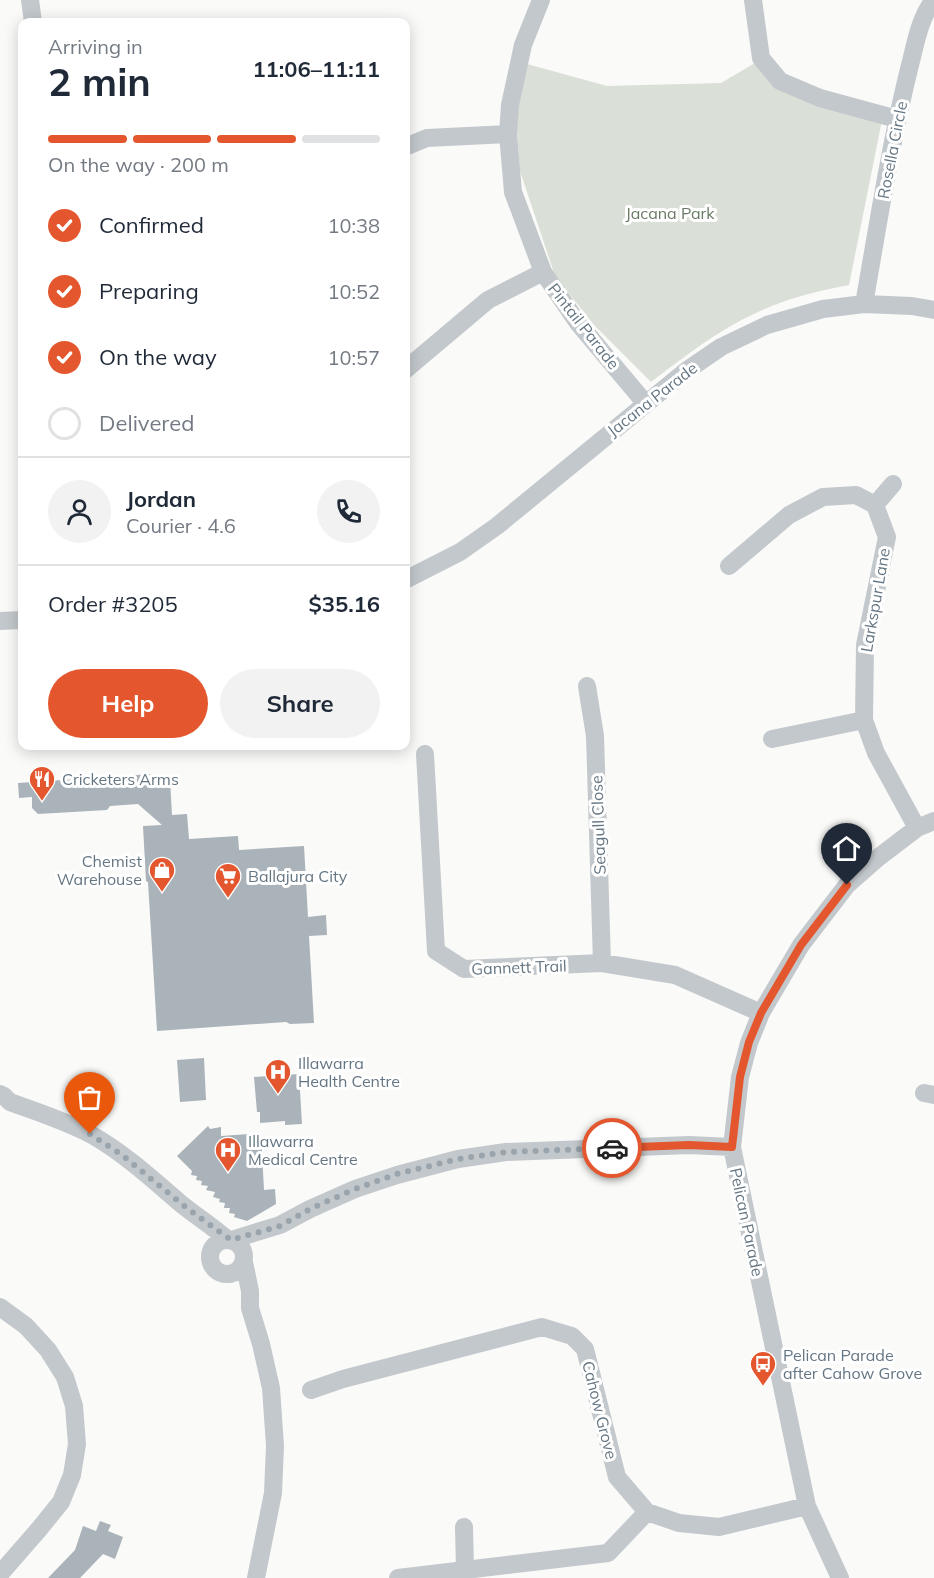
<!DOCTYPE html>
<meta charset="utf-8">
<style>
:root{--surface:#fff;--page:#f2f2f3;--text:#1f2937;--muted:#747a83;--line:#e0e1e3;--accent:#e4572e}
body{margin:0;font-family:Mulish,sans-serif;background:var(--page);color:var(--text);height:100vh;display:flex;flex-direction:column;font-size:22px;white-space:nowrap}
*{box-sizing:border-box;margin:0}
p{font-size:20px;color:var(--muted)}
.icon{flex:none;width:33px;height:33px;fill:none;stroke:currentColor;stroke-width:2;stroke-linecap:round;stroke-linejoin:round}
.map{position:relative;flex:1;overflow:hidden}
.drawer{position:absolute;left:18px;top:18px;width:392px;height:732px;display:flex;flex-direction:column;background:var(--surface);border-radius:12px;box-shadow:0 3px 15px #0003}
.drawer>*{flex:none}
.pin{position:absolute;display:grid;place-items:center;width:51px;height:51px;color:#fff;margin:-62px -26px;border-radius:50% 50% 50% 0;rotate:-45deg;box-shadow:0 0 6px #0007}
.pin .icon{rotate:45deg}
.courier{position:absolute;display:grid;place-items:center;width:60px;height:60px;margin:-30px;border:4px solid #e4572e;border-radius:50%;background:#fff;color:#222;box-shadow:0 2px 8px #0007}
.overview em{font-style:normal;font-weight:700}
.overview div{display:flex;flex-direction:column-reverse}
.overview{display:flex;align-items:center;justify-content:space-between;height:102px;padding:0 30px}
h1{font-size:39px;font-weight:700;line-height:45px}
.bar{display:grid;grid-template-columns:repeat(4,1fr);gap:9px 6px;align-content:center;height:72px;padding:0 30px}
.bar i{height:8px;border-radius:4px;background:var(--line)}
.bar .selected{background:var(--accent)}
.bar p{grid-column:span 4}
.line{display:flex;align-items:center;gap:15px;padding:0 30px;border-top:2px solid var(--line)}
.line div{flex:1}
.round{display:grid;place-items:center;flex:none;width:63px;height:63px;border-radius:32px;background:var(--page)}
ol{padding:0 30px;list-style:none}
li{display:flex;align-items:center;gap:18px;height:66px}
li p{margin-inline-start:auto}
li .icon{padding:6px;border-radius:50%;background:var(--accent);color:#fff;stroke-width:4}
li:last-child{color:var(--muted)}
li i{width:33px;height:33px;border:3px solid var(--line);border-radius:50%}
.primary-button{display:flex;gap:12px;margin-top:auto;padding:12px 30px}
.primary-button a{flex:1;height:69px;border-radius:36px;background:var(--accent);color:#fff;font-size:24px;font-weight:700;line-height:69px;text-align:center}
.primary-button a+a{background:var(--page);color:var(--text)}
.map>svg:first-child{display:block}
.green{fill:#dadfd7}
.building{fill:#aab3b9}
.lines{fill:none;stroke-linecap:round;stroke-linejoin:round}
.minor{stroke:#c3c8cc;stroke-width:18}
.done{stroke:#99a4ac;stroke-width:6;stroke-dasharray:0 10.8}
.route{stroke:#e4572e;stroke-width:8}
.labels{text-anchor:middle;stroke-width:6;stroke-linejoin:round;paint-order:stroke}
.street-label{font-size:16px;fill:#657683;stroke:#fff}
.park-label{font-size:16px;fill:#687a64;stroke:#fff}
.poi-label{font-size:16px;fill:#657683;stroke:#fff;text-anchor:start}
</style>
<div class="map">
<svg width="934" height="1578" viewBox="0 0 934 1578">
<rect width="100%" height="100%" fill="#fafaf8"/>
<path class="green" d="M755,63L882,120L849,285C817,291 785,299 756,313C718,330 684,357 651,382L594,325L555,276L520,171L516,119L527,64L607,86L721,83Z"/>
<path class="building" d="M152,774V781L170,780L172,815L187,814L189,839L238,836L239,850L304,846L308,917L326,915L327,935L309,936L314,1023L290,1024L286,1022L157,1031L148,882L146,881L143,826L162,825L138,804L110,806L107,810L38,814L32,808V797L19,798L18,783Z
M204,1058L206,1100L180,1102L177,1060Z
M299,1074L302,1124L285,1125V1121L260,1123V1112H257L254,1077Z
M208,1126L210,1129L221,1127V1136L261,1133L264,1190L275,1189L276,1204L247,1221L234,1217L235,1214L229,1213L230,1208H224L225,1203L219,1202L220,1199L213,1197L215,1192L206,1190L208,1186L201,1185L202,1181L196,1180L197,1176L191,1175L192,1171L177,1156Z
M100,1521L111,1525L108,1531L123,1537L115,1559L103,1554L80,1578H48L75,1550L83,1526L96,1531Z"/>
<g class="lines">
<path class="minor" d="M30,0L33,22
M541,0L523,45L510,105L508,134L513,192L543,272L578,323L646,404
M753,0L761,58L780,81L820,98L897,119
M405,147L427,138L508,134
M864,304C878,225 890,146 909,69C915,47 919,18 934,0
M405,370L488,300L543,272
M875,505L893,484
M729,566L789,515L823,497L856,495L875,505L887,537L865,645L864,720L876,753L917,828
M405,580L460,552L497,526L686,371L721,347L767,325L823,309L864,304L912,306L934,310
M0,621L22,620
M587,686L595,736L602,963
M772,739L864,720
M425,754L436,951L464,969L602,963L675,975L761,1013
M924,1093L934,1095
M0,1094L4,1096L10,1102C37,1112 66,1121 92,1135C125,1154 152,1179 180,1203C196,1216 213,1227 228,1240
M231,1240L280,1225L310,1209L355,1189L397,1175L458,1159L506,1152L689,1145L732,1147
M210 1257a17 17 0 1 1 34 0a17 17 0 1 1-34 0Z
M244,1262L250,1291V1308L261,1344L271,1388L275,1446L273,1493L256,1578
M0,1307L26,1326L48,1350L65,1377L74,1406L77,1444L72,1475L61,1502L40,1528L0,1574
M311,1390L343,1379L542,1327L572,1336L585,1349L617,1477L647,1512L679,1523L719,1527L807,1506
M464,1527L465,1570
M398,1578L608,1553L647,1512
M840,1578L807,1506L732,1147L740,1077L749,1043L761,1013L801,945L847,885L879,857L917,828L934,821"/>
</g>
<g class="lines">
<path class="done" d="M90,1134L122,1155L188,1209L231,1240L280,1226L310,1209L355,1189L397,1174L458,1159L506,1152L612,1148"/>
<path class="route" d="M612,1148L689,1145L732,1147L740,1077L749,1042L761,1013L801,945L847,885"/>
</g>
<defs>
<g id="restaurant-pin" transform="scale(1.35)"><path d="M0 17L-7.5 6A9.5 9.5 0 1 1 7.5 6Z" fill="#e4572e" stroke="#fff"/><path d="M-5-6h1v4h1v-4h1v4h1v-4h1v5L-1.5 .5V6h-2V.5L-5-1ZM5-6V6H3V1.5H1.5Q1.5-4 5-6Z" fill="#fff"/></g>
<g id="shop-pin" transform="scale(1.35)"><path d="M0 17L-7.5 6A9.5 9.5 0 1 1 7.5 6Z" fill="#e4572e" stroke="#fff"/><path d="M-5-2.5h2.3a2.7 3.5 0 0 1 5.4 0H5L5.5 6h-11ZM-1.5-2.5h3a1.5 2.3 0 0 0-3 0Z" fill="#fff"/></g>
<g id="supermarket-pin" transform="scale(1.35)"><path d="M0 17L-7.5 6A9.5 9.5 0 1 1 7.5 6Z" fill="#e4572e" stroke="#fff"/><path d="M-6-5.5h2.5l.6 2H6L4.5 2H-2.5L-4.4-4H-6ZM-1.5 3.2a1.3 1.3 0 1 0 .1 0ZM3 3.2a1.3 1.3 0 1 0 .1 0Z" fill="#fff"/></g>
<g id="hospital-pin" transform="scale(1.35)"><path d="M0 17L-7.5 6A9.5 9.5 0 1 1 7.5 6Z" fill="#e4572e" stroke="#fff"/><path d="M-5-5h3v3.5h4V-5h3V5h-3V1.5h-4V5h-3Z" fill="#fff"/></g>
<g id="bus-pin" transform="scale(1.35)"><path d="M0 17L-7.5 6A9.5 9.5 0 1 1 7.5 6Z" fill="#e4572e" stroke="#fff"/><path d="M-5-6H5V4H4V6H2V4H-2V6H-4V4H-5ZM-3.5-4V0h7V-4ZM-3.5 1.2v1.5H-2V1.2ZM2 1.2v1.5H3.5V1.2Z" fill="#fff"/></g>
</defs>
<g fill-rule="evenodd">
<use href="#restaurant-pin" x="42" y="779"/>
<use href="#shop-pin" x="162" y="870"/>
<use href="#supermarket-pin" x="228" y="876"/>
<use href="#hospital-pin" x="278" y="1072"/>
<use href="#hospital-pin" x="228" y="1150"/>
<use href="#bus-pin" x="763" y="1364"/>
</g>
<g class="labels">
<g class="street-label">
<text transform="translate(892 150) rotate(-79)" y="6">Rosella Circle</text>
<text transform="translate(584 326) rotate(52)" y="6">Pintail Parade</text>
<text transform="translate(652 399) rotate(-38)" y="6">Jacana Parade</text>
<text transform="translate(875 600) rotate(-80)" y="6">Larkspur Lane</text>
<text transform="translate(598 825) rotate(-92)" y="6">Seagull Close</text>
<text transform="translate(519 967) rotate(-2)" y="6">Gannett Trail</text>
<text transform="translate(747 1222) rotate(78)" y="6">Pelican Parade</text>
<text transform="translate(600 1410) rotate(76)" y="6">Cahow Grove</text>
</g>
<g class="park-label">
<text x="670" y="219">Jacana Park</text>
</g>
<g class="poi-label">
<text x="62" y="785">Cricketers Arms</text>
<text x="142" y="867" text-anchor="end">Chemist<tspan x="142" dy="18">Warehouse</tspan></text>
<text x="248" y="882">Ballajura City</text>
<text x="298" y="1069">Illawarra<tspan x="298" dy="18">Health Centre</tspan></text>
<text x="248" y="1147">Illawarra<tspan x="248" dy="18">Medical Centre</tspan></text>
<text x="783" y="1361">Pelican Parade<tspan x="783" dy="18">after Cahow Grove</tspan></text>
</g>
</g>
</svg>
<div class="pin" style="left:90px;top:1134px;background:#ea580c"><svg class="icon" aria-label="bag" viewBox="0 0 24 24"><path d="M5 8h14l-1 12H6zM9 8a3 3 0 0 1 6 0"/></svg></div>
<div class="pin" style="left:847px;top:885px;background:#1f2937"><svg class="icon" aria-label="home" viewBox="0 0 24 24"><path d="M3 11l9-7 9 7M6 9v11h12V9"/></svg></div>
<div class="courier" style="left:612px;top:1148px"><svg class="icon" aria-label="car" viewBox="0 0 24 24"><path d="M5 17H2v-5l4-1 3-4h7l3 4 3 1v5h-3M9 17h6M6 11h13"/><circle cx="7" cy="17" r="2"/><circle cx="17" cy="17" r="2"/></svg></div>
<section class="drawer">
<div class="overview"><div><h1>2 min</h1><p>Arriving in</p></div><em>11:06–11:11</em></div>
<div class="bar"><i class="selected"></i><i class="selected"></i><i class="selected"></i><i></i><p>On the way · 200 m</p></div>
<ol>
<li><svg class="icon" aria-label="check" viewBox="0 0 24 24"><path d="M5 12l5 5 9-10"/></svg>Confirmed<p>10:38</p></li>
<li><svg class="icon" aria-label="check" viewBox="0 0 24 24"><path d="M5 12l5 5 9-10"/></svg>Preparing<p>10:52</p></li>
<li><svg class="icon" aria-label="check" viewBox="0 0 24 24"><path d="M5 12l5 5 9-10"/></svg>On the way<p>10:57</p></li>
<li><i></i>Delivered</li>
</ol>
<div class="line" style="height:108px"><a class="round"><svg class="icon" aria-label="person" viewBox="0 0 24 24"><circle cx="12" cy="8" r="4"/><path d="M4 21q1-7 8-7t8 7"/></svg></a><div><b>Jordan</b><p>Courier · 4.6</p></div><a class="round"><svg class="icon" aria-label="phone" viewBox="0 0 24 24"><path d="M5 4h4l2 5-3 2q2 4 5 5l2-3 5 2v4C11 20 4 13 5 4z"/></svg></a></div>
<div class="line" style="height:78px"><div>Order #3205</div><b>$35.16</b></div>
<div class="primary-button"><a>Help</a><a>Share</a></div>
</section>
</div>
